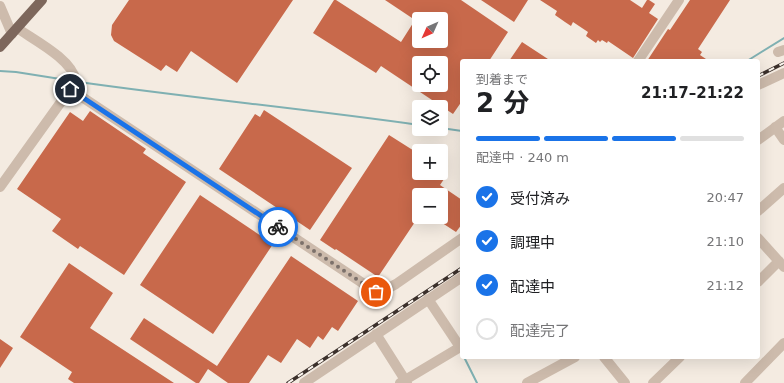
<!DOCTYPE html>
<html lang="ja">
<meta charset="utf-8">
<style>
:root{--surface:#fff;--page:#f6f6f6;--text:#202124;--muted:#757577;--line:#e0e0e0;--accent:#1a73e8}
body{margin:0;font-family:"DejaVu Sans","Noto Sans JP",sans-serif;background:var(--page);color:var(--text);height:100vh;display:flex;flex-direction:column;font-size:15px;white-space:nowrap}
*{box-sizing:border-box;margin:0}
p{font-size:13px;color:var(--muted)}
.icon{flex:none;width:22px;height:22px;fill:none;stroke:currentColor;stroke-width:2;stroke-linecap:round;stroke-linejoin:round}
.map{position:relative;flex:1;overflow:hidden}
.sheet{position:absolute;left:460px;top:59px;width:300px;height:300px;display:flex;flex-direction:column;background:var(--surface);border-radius:4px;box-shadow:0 4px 16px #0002}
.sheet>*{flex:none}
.needle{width:26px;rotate:225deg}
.controls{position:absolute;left:412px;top:12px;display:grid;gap:8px}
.controls a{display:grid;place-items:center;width:36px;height:36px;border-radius:4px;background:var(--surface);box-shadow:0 4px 16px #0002;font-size:20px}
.pin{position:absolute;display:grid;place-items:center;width:34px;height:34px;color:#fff;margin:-17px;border:2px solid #fff;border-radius:50%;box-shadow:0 1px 4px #0007}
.courier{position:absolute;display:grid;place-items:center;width:40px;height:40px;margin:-20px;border:3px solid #1a73e8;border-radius:50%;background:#fff;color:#222;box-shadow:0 1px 5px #0007}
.overview em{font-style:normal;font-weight:700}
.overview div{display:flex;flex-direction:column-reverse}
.overview{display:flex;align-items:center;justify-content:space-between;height:68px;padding:0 16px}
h1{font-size:26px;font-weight:700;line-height:30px}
.bar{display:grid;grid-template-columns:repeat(4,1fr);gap:6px 4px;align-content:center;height:48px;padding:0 16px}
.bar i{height:5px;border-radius:3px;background:var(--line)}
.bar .active{background:var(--accent)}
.bar p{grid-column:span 4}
ol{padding:0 16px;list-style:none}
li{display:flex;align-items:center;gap:12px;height:44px}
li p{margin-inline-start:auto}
li .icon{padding:4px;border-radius:50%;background:var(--accent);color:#fff;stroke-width:4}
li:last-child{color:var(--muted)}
li i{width:22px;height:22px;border:2px solid var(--line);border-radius:50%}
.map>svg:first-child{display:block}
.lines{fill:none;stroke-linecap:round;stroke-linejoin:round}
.stream{stroke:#7fb0b2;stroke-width:2}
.building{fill:#c8694b;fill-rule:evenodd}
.minor{stroke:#cdbbac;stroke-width:10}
.major{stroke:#7d675c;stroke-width:10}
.rail-casing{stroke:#3b302b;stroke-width:3.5}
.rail{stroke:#fbf5ee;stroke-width:2;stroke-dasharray:6;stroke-linecap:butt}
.done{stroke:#7c716b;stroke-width:4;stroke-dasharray:0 7.2}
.route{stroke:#1a73e8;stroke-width:5}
</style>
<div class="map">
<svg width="784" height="383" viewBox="0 0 784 383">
<rect width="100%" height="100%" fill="#f4ebe1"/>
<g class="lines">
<path class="stream" d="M747,61L784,38
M0,71L16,72L73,81
M79,82C192,98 306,109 419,125
M441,128L462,131
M464,357L477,383"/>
</g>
<path class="building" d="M129,0H293L237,83L191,51L177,72L166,65L161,71L114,41L111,35L112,25Z
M334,0H336L401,42L415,20L385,0H461L508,32L489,61H462V101L453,114L381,66L376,73L313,33ZM419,19H441V41H419ZM419,63H441V85H419Z
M481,0H528L514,22Z
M540,0H630L642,8L647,0H649L655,4L649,13L658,19L633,58L608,41L607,43L602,40L600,42L598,40L596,43L586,36L588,32L573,22L571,26L565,22L555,15L557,11Z
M690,0H730L698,49L702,52L700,55L709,61H647L668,29L670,30Z
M522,42L551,61H509Z
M264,110L352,168L310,230L219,169L255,114L260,117Z
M90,111L146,149L143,153L186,182L124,275L80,246L78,249L52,231L61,219L17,189L70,112L83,121Z
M389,135L419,154V173H441V168L448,173L440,185L462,200V224L456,232L433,217H441V195H419V216L378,277L336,249L335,250L320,240Z
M200,195L273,244L213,334L140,285Z
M291,256L358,301L338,331L332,327L323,340L318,336L310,348L297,339L281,363L268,355L249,383H228L208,369L199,383H196L130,339L144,318L217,366Z
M69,263L113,293L90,328L174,383H74L68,379L72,372L20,337Z
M0,339L13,348L0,368Z"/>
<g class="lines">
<path class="minor" d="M0,6L12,34
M778,52L784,50
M638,61L679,0
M758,85L784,73
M70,89L376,292L383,291L396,284L462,238
M775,127L784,140
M758,140L784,121
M0,187L76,81C72,59 34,40 17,28
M758,211L784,188
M758,238L784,267
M758,282L779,261
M428,299L460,347
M376,334L407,383
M604,357L625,383
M304,383L462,277
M400,383L462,346
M527,383L575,357
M653,383L680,357
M745,383L784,343"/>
<path class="major" d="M0,47L42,0"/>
<g class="rail-casing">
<path id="rail" d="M758,76L784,63
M288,383L462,268"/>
</g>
<use href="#rail" class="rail"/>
</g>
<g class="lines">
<path class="done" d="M278,227L376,292"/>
<path class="route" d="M70,89L278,227"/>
</g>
</svg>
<div class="controls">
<a><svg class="needle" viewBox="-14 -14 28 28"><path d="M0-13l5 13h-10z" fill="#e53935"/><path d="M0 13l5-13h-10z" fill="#757577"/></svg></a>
<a><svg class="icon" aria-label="locate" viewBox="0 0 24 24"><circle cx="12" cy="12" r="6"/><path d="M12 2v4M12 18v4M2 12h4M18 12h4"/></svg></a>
<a><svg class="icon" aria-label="layers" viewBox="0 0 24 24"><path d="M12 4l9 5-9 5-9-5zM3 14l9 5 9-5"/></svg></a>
<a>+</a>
<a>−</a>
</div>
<div class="pin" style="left:376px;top:292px;background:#ea580c"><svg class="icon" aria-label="bag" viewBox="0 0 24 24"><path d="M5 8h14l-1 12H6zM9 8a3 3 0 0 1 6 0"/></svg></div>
<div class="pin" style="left:70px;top:89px;background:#1f2937"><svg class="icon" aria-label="home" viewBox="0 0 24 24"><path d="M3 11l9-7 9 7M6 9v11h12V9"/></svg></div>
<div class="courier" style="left:278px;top:227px"><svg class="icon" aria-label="bike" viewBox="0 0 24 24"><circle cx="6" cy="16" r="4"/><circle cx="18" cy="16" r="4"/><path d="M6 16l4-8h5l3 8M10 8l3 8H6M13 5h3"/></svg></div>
<section class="sheet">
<div class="overview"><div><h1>2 分</h1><p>到着まで</p></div><em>21:17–21:22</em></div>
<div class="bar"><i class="active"></i><i class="active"></i><i class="active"></i><i></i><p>配達中 · 240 m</p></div>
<ol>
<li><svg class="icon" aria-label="check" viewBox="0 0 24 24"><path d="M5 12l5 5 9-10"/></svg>受付済み<p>20:47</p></li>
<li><svg class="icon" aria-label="check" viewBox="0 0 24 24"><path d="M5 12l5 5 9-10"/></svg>調理中<p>21:10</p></li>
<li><svg class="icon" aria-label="check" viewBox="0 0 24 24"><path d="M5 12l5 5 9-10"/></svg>配達中<p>21:12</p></li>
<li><i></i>配達完了</li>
</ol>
</section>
</div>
